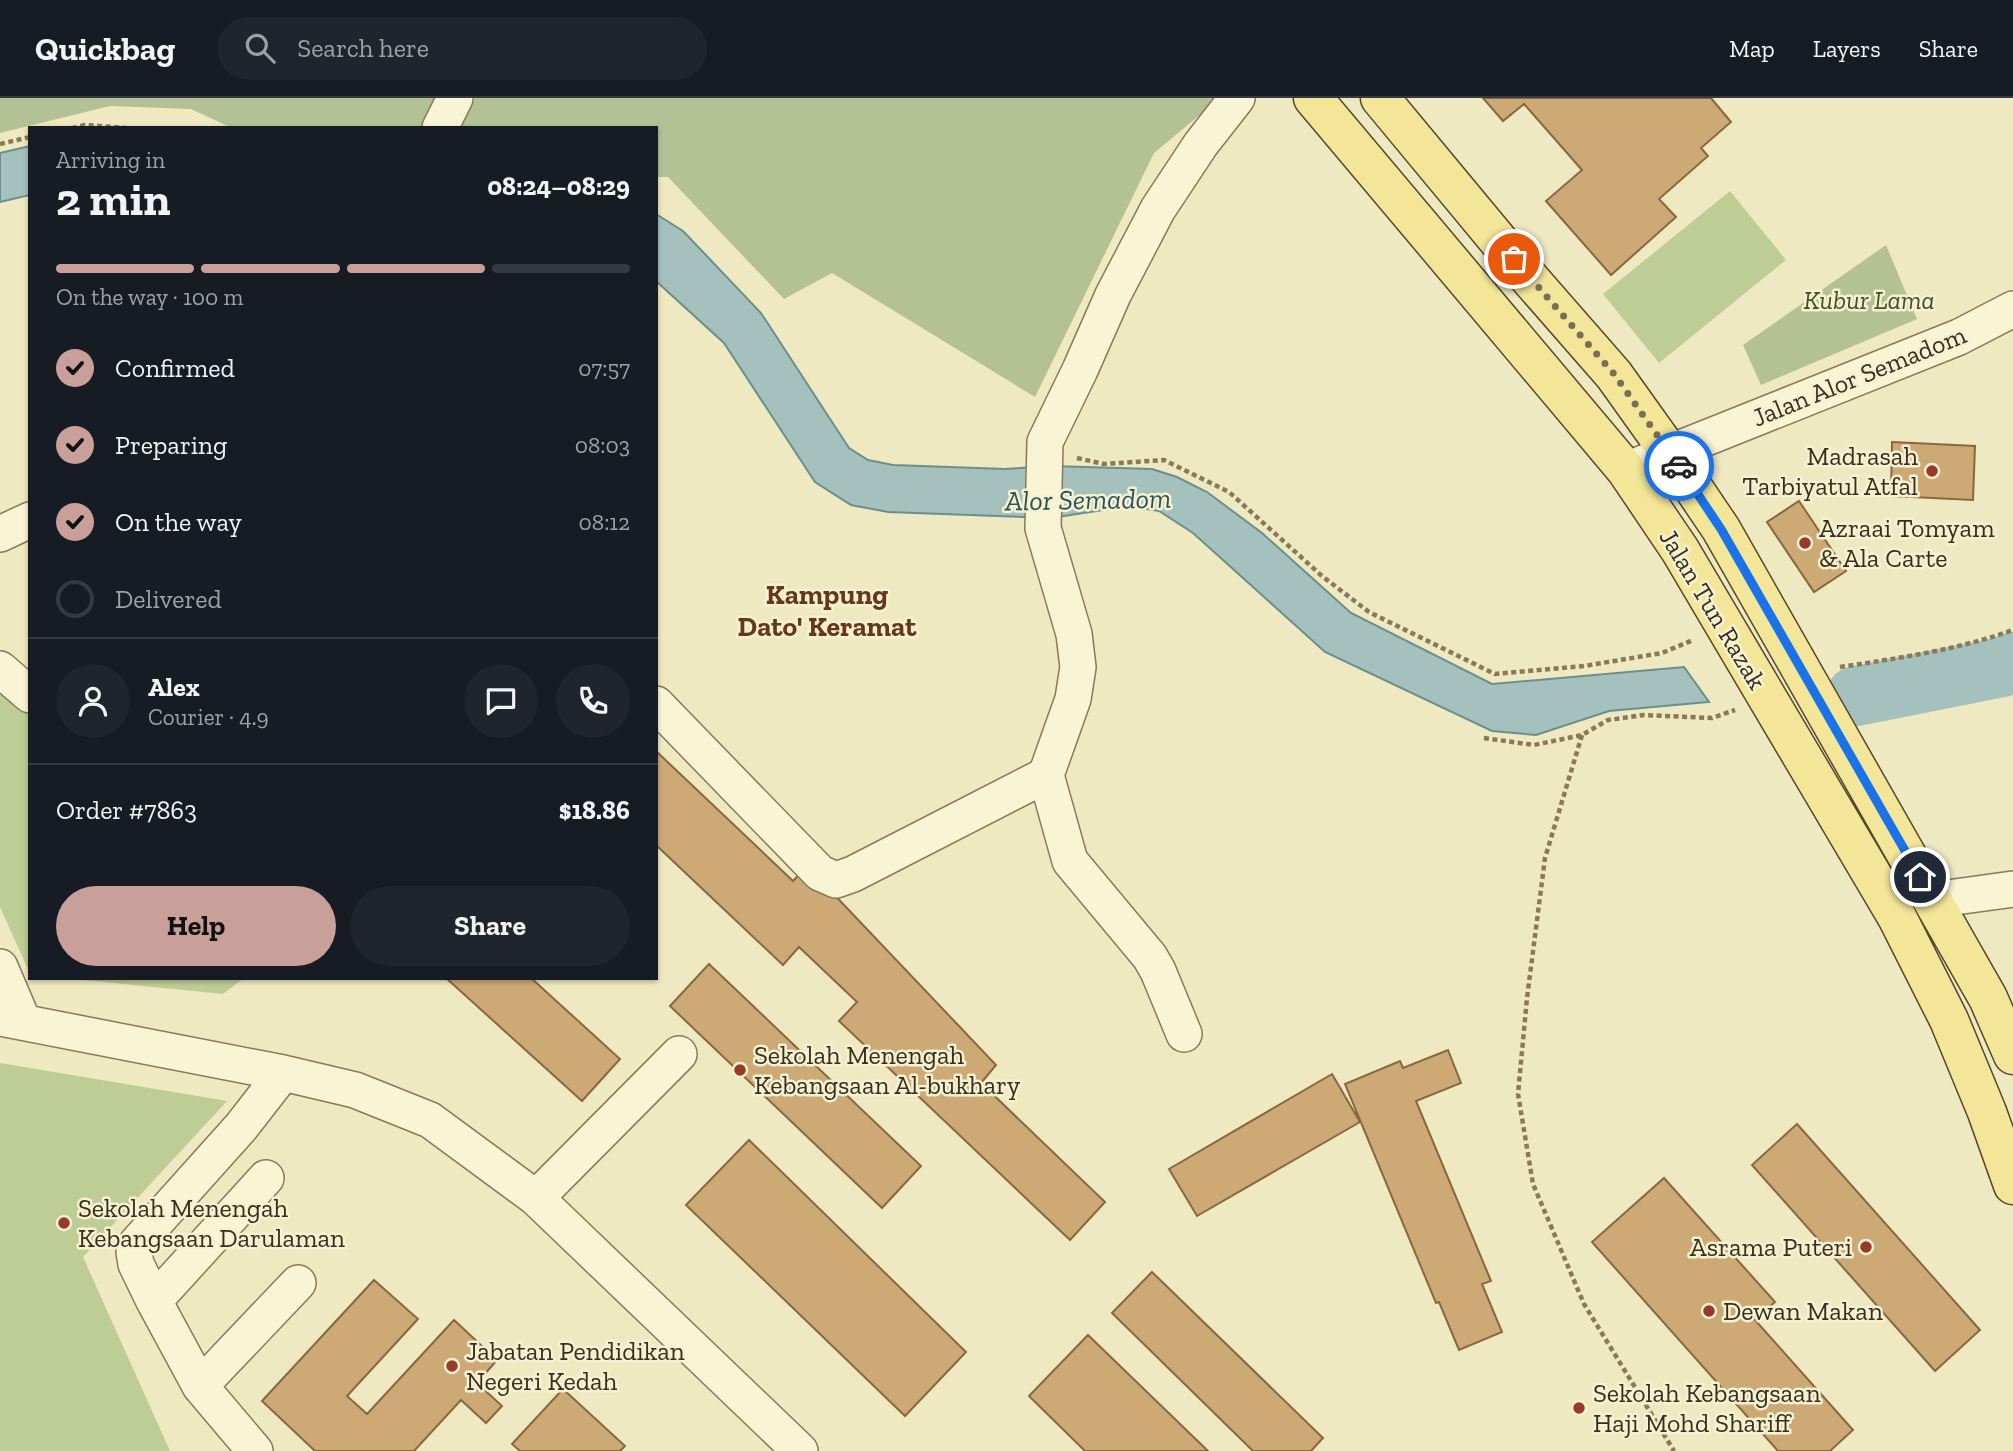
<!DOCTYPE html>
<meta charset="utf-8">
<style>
:root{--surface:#171b24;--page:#20242c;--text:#f1f3f6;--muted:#9ea1a6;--line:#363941;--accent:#c9a099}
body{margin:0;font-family:"Zilla Slab",serif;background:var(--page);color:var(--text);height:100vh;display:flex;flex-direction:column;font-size:26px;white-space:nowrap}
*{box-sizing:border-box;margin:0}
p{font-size:23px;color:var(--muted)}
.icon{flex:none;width:38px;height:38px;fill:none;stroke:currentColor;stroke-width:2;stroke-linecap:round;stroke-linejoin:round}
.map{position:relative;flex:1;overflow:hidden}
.sheet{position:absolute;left:28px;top:28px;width:630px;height:854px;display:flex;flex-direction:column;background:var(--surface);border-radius:0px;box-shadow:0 2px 5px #0004}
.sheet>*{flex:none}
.pin{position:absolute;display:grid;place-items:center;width:60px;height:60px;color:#fff;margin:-30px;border:4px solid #fff;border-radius:50%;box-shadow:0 2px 7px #0007}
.courier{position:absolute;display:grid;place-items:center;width:70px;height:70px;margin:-35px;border:5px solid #1a73e8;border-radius:50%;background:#fff;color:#222;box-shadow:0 2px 9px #0007}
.overview em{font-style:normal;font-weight:800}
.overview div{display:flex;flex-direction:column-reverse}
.overview{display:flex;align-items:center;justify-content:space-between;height:119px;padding:0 28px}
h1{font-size:46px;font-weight:800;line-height:52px}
.bar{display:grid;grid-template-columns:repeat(4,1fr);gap:10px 7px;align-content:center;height:84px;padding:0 28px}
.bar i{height:9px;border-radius:5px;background:var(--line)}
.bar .current{background:var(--accent)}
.bar p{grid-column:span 4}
.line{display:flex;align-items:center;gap:18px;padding:0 28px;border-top:2px solid var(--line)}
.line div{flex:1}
.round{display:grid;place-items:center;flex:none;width:74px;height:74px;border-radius:37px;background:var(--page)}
ol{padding:0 28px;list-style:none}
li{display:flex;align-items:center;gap:21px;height:77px}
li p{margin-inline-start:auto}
li .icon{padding:7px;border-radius:50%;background:var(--accent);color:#111;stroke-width:4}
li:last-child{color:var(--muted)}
li i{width:38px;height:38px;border:4px solid var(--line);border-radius:50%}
.cta{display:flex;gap:14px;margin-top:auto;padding:14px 28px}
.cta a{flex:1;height:80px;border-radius:42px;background:var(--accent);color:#111;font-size:28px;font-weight:800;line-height:80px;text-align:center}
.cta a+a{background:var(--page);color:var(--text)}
header{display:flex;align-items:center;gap:42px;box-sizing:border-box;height:98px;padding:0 35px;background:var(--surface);border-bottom:2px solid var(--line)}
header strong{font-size:33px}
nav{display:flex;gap:38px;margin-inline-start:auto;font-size:24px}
.search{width:490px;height:63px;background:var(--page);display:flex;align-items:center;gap:18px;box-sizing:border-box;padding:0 24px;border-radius:38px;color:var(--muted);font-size:26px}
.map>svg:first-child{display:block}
.green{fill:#bdcd95}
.cemetery{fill:#b4c194}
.water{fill:#a4c1bd;stroke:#6b8f8c;stroke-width:2}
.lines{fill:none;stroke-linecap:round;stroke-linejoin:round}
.river{stroke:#a4c1bd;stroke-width:60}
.building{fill:#cda976;stroke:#88683e;stroke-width:2}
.minor-casing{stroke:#887a58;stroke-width:38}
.major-casing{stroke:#56472d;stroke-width:41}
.path{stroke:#887a58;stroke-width:4.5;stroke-dasharray:5 3.5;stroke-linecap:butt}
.minor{stroke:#f9f4d4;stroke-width:35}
.major{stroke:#f3e698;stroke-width:38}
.done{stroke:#786f56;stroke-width:7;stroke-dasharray:0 12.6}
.route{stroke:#1a73e8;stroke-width:9}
.poi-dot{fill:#983a28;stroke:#f6f1d1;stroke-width:2.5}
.labels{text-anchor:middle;stroke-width:5;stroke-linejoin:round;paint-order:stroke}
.park-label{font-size:26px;font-style:italic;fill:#405423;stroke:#f6f1d1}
.street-label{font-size:26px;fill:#382e1d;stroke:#f6f1d1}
.poi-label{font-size:26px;fill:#382e1d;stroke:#f6f1d1;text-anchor:start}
.water-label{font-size:28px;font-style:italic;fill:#2c5358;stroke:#f6f1d1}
.neighbourhood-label{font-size:28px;font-weight:bold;fill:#65371c;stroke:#f6f1d1}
</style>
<header>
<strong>Quickbag</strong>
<div class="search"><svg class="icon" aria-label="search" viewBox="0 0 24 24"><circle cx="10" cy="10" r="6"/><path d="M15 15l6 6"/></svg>Search here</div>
<nav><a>Map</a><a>Layers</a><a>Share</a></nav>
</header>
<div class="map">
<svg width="2013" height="1353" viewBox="0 0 2013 1353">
<rect width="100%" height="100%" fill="#eee9c1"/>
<path class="green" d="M1730,93L1786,162L1659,265L1603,196Z
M6,594L30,615V876L0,809V597Z
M63,880H244L223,896Z
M0,965L227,1003L83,1159L170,1353H0Z"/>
<path class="cemetery" d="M0,0H437L421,30H232L191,11L110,8L0,35Z
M475,0H1220L1154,55L1035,299L832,175L784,201L668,79H656V30H460Z
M1886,147L1917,221L1761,287L1743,247Z"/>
<path class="water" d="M30,48V97L0,104V55Z
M656,116L683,133L761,215L849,350L868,362L893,367L1005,371L1052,368L1152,371L1177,379L1207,394L1262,435L1351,515L1492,586L1684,569L1709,604L1609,613L1536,637L1492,633L1325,554L1193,435L1159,413L1129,408L1051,420L888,414L851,407L815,384L724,245L656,183Z"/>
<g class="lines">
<path class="river" d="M1856,598L2002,569L2013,564"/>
</g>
<path class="building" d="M1483,0H1711L1731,24L1701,50L1708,58L1659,101L1676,119L1611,177L1546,103L1582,72L1524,6L1503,23Z
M1892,344L1975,348L1973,402L1891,398Z
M1799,403L1846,473L1814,494L1767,424Z
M656,653L793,783L807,768L996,967L981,985L1105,1104L1070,1142L839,923L857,904L799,849L783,867L656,747Z
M709,866L921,1068L882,1110L670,908Z
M446,880H531L620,961L582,1003Z
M1448,952L1461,985L1416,1003L1491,1183L1482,1186L1502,1234L1459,1252L1439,1204L1436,1205L1345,986L1400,963L1403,970Z
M1332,976L1360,1024L1197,1118L1169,1071Z
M1797,1026L1980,1232L1935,1273L1752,1067Z
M749,1042L966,1254L905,1318L686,1107Z
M1664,1080L1775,1204L1755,1222L1853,1332L1830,1353H1778L1592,1144Z
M1152,1174L1323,1340L1311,1353H1253L1112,1215Z
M374,1182L418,1221L347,1298L367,1316L454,1222L497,1262L477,1285L502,1308L486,1325L461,1302L414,1353H315L262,1303Z
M1088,1237L1208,1353H1085L1029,1298Z
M563,1291L625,1348L620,1353H520L512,1346Z"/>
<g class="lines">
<g class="minor-casing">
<path id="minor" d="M440,30L455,0
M1626,372L1959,239L2013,211
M0,436L30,422
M0,571L30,597
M656,606L820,775L836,782L853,776L1046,677
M1933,802L2013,791
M0,869L23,923
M0,920L283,975L355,992L430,1022L536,1100L800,1353
M1184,936L1158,873L1150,859L1070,763L1046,677L1073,601L1078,569L1074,536L1043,430L1045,344L1080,272L1113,197L1158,111L1201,46L1237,0
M536,1100L679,956
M154,1203L266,1080
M200,1288L298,1185
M255,1353L200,1288L154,1203L136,1166L134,1154L137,1145L241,1029L283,975"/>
</g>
<g class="major-casing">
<path id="major" d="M1313,0L1626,372L1680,452L1897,819L1949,922L1987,1014L2013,1087
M1380,0L1531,182L1614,277L1669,354L1721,431L1988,900L2013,957"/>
</g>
<path class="path" d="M72,30L85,27L127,30
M0,46L30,39
M1077,360L1104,366L1164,362L1229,394L1322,478L1369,514L1495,576L1584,568L1662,555L1693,542
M1840,569C1899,560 1957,552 2013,532
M1582,637L1545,760L1527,900L1518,996L1533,1086L1584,1206L1674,1353
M1484,640L1534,647L1582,637L1608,622L1644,617L1712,620L1735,612"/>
<use href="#minor" class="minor"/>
<use href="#major" class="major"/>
</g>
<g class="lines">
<path class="done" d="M1514,161L1614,276L1679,368"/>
<path class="route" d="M1679,368L1721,431L1920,779"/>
</g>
<g class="poi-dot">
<circle cx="1932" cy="373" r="7"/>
<circle cx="1805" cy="445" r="7"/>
<circle cx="740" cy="972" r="7"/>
<circle cx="64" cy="1125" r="7"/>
<circle cx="1866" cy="1149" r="7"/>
<circle cx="1709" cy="1213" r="7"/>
<circle cx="452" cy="1268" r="7"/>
<circle cx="1579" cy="1310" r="7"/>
</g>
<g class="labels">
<g class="park-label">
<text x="1869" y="211">Kubur Lama</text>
</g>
<g class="street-label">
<text transform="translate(1859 278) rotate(-22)" y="9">Jalan Alor Semadom</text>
<text transform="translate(1713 511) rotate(59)" y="9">Jalan Tun Razak</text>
</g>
<g class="poi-label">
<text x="1918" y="367" text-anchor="end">Madrasah<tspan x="1918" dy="30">Tarbiyatul Atfal</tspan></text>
<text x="1819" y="439">Azraai Tomyam<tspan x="1819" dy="30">&amp; Ala Carte</tspan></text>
<text x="754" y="966">Sekolah Menengah<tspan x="754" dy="30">Kebangsaan Al-bukhary</tspan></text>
<text x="78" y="1119">Sekolah Menengah<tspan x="78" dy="30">Kebangsaan Darulaman</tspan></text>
<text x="1852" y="1158" text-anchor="end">Asrama Puteri</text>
<text x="1723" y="1222">Dewan Makan</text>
<text x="466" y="1262">Jabatan Pendidikan<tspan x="466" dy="30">Negeri Kedah</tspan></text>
<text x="1593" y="1304">Sekolah Kebangsaan<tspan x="1593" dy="30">Haji Mohd Shariff</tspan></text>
</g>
<g class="water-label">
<text transform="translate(1088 401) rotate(-1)" y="10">Alor Semadom</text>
</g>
<g class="neighbourhood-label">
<text x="827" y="506">Kampung<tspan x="827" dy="32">Dato' Keramat</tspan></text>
</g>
</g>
</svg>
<div class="pin" style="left:1514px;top:161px;background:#ea580c"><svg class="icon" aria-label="bag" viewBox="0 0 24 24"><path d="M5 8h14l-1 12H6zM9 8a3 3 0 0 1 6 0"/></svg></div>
<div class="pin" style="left:1920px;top:779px;background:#1f2937"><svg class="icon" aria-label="home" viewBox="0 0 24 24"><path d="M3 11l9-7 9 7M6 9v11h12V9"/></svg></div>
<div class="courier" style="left:1679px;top:368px"><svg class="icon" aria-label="car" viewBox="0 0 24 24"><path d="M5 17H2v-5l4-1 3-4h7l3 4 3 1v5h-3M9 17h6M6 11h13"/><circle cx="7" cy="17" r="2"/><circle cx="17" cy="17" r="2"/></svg></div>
<section class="sheet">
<div class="overview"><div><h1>2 min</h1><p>Arriving in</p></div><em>08:24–08:29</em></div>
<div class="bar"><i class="current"></i><i class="current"></i><i class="current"></i><i></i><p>On the way · 100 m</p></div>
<ol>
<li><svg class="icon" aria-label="check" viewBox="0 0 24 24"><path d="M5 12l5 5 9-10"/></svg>Confirmed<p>07:57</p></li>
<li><svg class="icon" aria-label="check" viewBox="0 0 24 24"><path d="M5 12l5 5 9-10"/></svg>Preparing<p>08:03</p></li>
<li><svg class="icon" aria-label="check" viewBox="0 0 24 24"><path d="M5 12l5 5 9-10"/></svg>On the way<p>08:12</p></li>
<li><i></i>Delivered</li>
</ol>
<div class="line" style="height:126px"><a class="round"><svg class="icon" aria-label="person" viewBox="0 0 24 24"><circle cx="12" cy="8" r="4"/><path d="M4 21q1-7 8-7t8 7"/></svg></a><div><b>Alex</b><p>Courier · 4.9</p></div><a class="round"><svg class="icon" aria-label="chat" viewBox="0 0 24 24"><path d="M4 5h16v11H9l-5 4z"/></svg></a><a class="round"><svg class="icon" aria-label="phone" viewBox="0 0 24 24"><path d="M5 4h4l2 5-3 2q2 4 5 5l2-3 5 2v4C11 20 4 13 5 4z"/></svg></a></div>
<div class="line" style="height:91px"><div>Order #7863</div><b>$18.86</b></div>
<div class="cta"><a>Help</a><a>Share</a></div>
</section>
</div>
